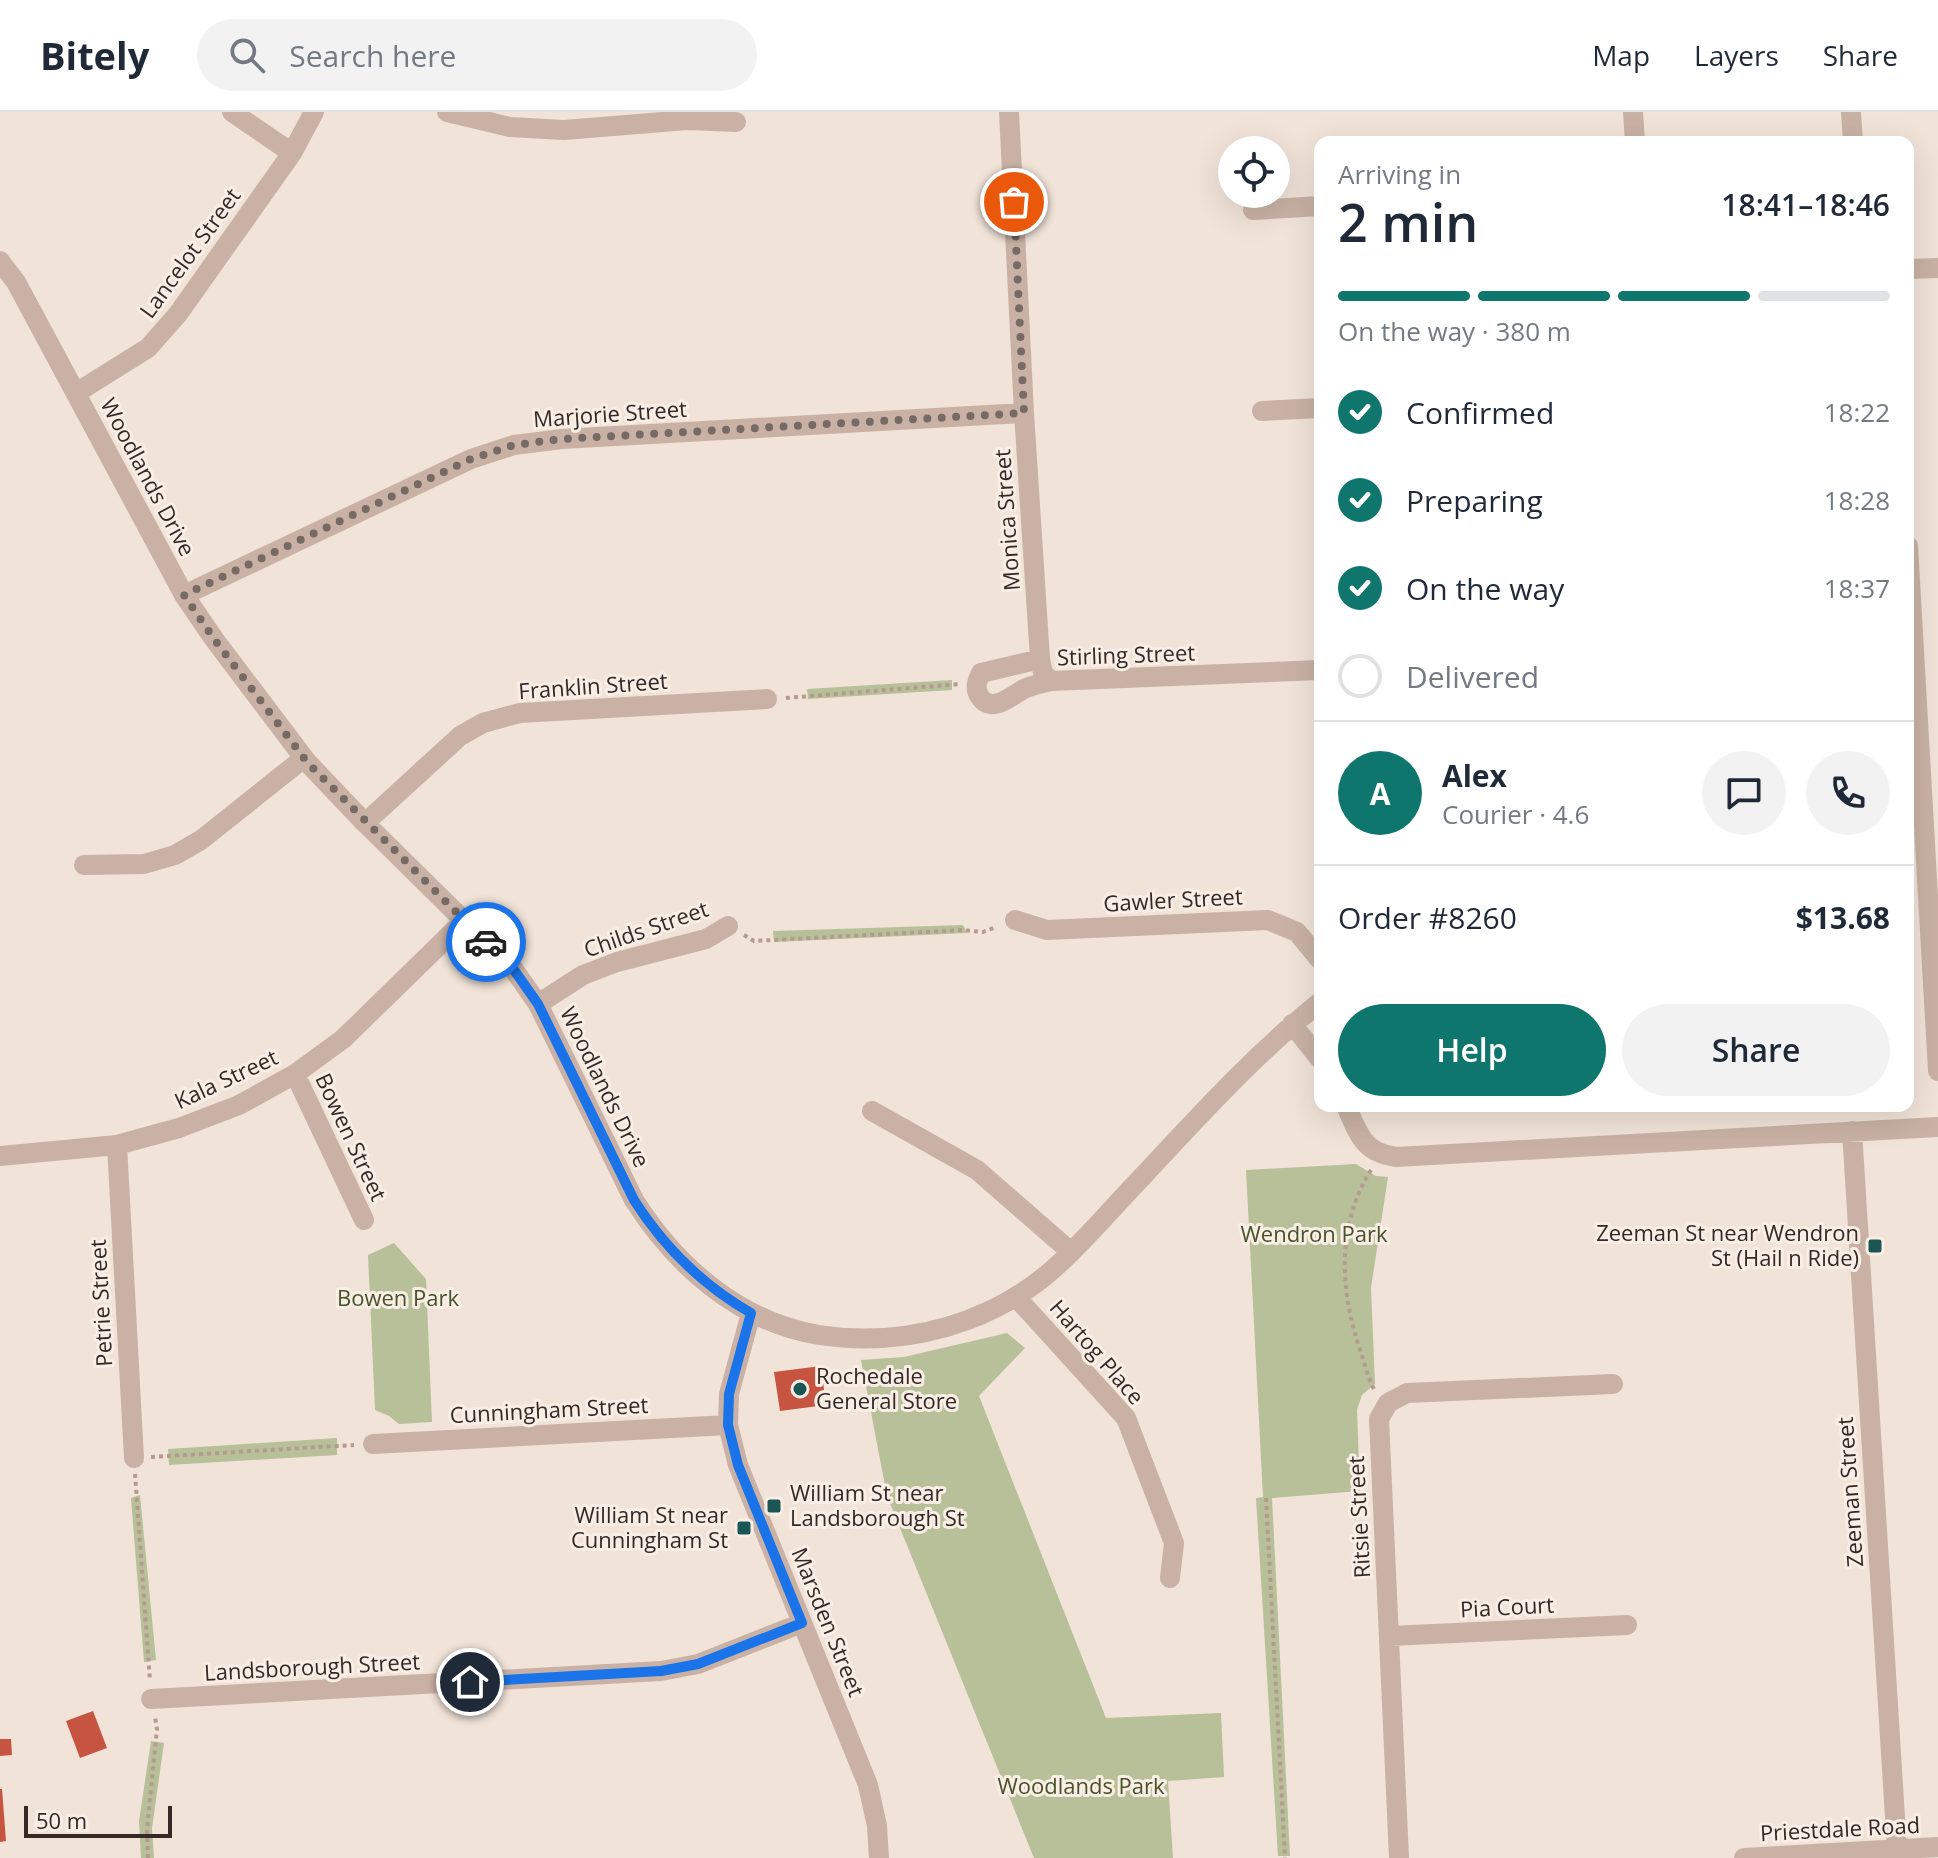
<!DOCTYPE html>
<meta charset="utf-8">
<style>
:root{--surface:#fff;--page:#f2f2f3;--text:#1f2937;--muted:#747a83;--line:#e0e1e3;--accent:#0f766e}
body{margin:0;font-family:"Open Sans",sans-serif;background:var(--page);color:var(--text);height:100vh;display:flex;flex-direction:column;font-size:30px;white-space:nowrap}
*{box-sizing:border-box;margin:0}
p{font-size:26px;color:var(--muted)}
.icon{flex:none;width:44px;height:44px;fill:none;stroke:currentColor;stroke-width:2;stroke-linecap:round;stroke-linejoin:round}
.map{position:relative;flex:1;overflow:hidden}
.details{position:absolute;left:1314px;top:24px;width:600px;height:976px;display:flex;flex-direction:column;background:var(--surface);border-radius:16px;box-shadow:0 8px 32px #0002}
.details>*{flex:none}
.buttons{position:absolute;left:1218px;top:24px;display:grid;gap:16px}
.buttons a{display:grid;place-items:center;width:72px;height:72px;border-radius:50%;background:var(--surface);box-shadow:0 8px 32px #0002;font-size:40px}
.scale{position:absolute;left:24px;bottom:20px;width:148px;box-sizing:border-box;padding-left:8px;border:4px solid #352926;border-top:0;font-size:22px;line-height:28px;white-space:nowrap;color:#352926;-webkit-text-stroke:6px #f9eee5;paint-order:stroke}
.pin{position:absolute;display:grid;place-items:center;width:68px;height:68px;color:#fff;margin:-34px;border:4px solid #fff;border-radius:50%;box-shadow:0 2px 8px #0007}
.courier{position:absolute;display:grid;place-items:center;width:80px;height:80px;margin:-40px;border:6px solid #1a73e8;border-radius:50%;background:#fff;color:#222;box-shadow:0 2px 10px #0007}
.headline em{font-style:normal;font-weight:600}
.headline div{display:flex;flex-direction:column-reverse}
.headline{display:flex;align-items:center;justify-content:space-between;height:136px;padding:0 24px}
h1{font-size:52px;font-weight:600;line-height:60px}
.bar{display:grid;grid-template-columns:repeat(4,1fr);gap:12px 8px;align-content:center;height:96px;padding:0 24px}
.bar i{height:10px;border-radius:6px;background:var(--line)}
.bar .active{background:var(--accent)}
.bar p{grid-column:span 4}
.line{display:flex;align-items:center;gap:20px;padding:0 24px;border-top:2px solid var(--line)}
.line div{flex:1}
.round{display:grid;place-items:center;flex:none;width:84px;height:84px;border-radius:42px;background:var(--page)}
ol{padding:0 24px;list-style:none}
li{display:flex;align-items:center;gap:24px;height:88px}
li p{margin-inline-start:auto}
li .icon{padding:8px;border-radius:50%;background:var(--accent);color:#fff;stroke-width:4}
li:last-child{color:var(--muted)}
li i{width:44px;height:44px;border:4px solid var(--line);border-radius:50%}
.cta{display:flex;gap:16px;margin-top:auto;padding:16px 24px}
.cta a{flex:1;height:92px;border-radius:48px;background:var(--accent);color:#fff;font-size:32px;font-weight:600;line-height:92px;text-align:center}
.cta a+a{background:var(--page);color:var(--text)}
header{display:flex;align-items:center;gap:48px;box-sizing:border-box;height:112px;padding:0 40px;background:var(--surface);border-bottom:2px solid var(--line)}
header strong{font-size:38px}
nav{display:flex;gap:44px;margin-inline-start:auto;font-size:28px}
.search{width:560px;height:72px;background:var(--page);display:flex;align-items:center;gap:20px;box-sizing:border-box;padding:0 28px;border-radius:44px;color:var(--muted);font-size:30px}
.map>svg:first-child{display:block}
.green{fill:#b7c099}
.building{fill:#c75441}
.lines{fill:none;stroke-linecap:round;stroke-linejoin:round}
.path{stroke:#b59b8f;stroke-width:4;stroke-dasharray:4 4;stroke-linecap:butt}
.minor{stroke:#c9b2a5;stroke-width:20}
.done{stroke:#776a64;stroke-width:8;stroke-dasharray:0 14.4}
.route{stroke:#1a73e8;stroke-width:10}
.poi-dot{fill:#1c5654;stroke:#f9eee5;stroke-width:3}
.labels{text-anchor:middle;stroke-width:6;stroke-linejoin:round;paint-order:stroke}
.street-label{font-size:22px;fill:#352926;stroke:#f9eee5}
.poi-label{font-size:22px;fill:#352926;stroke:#f9eee5;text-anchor:end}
.park-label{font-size:22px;fill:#48532a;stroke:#f9eee5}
</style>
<header>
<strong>Bitely</strong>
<div class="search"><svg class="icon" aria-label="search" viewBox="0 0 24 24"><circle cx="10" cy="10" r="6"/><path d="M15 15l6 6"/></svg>Search here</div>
<nav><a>Map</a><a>Layers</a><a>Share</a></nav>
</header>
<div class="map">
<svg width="1938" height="1746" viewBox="0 0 1938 1746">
<rect width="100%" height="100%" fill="#f1e3d8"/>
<path class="green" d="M952,568V578L808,587L807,577Z
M963,813L967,821L774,830L773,819Z
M1356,1052L1376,1064L1388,1065L1371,1176L1375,1272L1362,1283L1357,1298L1360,1379L1272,1386L1290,1744H1278L1256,1386L1263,1385L1246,1058Z
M394,1131L426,1167L432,1310L399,1312L389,1304L375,1298L368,1143Z
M1007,1221L1025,1236L979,1284L1106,1606L1221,1601L1224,1665L1168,1669L1173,1746H1034L887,1384L861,1248L904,1245Z
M337,1326V1343L169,1353L168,1337Z
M140,1383L156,1548L144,1550L131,1386Z
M151,1629L164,1631L152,1716L154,1746H141L139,1709Z"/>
<path class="building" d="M821,1254L826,1293L780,1299L774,1260Z
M93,1599L107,1636L80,1646L66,1609Z
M0,1627H11L12,1643L0,1644Z
M0,1677H2L6,1729L0,1730Z"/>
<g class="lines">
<path class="path" d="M786,586L960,572
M744,823L754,829L962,818L983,820L996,815
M1371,1058C1336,1114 1340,1178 1360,1238C1365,1252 1368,1267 1375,1279
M151,1345L354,1333
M135,1362L150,1569
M1266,1386L1285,1746
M148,1746L147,1717L157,1617L155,1605"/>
<path class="minor" d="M232,0L292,41
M447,0L510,15L564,18L687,8L736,10
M1009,0L1024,301L1040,547L1043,561L1051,569
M1633,0L1635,30
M1851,0L1853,30
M1253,98L1320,94
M0,149L16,170L184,483L214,527L307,650L365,711L514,858L538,892L634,1088C676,1154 739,1210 819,1223C905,1236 995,1212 1060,1151C1089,1124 1115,1093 1143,1064C1200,1003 1255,942 1320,890
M1908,157L1938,156
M76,281L148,236L178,202L292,41L314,0
M1262,299L1320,296
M1908,434L1938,959
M184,483L471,347L514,333L562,327L1024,301
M1040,547L981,561C977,569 974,577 980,585C992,603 1013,582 1026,576C1034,573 1042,571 1051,569L1320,558
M365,711L460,624L483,611L520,601L767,587
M84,753L144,752L175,743L201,728L304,646
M1015,808L1047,818L1268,808L1297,820L1320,848
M538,892L583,863L617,850L706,827L728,814
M1292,912L1320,947
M295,962L364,1108
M1346,994C1359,1022 1362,1040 1396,1045L1938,1015
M872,999L977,1058L1071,1140
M1852,1019L1897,1737
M117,1033L134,1346
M0,1044L117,1033L179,1016L239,993L295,962L343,927L464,809
M1016,1185L1126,1306L1174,1431L1170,1466
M751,1201L729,1282L728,1313L738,1353L868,1673L877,1714L879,1746
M373,1332L728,1313
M1389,1524L1627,1513
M151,1587L661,1559L698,1552L802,1511
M1399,1746L1379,1307L1388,1291L1407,1281L1613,1272
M1744,1746L1938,1735"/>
</g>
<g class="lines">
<path class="done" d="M486,830L307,650L214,527L184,483L471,347L514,333L562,327L1024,301L1014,90"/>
<path class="route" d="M470,1570L661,1559L698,1552L802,1511L738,1353L728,1313L729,1282L751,1201C702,1173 664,1135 634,1088L538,892L514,858L486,830"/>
</g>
<g class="poi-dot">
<rect x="1867" y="1126" width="16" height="16" rx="4"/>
<circle cx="800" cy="1277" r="8"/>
<rect x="766" y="1386" width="16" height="16" rx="4"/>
<rect x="736" y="1408" width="16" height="16" rx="4"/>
</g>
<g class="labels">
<g class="street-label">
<text transform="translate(190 141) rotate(-54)" y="8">Lancelot Street</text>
<text transform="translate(610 302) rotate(-4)" y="8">Marjorie Street</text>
<text transform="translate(148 365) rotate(62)" y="8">Woodlands Drive</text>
<text transform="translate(1007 408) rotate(-94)" y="8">Monica Street</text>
<text transform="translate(1126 543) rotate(-2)" y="8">Stirling Street</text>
<text transform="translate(593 574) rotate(-4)" y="8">Franklin Street</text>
<text transform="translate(1173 788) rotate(-3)" y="8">Gawler Street</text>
<text transform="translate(646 817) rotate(-19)" y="8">Childs Street</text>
<text transform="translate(226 967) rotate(-25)" y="8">Kala Street</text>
<text transform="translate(605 975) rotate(64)" y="8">Woodlands Drive</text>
<text transform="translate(351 1025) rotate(65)" y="8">Bowen Street</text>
<text transform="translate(101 1191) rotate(-93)" y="8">Petrie Street</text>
<text transform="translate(1097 1240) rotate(49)" y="8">Hartog Place</text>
<text transform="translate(549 1298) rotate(-3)" y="8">Cunningham Street</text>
<text transform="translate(1850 1380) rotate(-94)" y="8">Zeeman Street</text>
<text transform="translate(1359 1405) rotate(-93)" y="8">Ritsie Street</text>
<text transform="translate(1507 1495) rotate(-3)" y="8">Pia Court</text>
<text transform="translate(828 1510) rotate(68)" y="8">Marsden Street</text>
<text transform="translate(312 1555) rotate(-3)" y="8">Landsborough Street</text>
<text transform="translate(1840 1717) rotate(-3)" y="8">Priestdale Road</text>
</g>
<g class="poi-label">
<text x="1859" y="1129">Zeeman St near Wendron<tspan x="1859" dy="25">St (Hail n Ride)</tspan></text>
<text x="816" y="1272" text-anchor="start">Rochedale<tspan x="816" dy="25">General Store</tspan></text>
<text x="790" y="1389" text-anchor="start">William St near<tspan x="790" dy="25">Landsborough St</tspan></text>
<text x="728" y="1411">William St near<tspan x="728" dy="25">Cunningham St</tspan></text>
</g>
<g class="park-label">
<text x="1314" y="1130">Wendron Park</text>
<text x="398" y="1194">Bowen Park</text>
<text x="1081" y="1682">Woodlands Park</text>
</g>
</g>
</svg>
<div class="buttons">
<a><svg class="icon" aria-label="locate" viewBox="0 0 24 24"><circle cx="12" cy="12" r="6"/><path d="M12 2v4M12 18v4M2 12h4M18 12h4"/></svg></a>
</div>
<div class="scale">50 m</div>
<div class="pin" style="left:1014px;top:90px;background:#ea580c"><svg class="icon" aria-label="bag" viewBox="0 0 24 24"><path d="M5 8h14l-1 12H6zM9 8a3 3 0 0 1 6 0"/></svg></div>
<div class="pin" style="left:470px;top:1570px;background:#1f2937"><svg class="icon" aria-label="home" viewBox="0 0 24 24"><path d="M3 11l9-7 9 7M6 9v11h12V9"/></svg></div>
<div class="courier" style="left:486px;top:830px"><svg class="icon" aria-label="car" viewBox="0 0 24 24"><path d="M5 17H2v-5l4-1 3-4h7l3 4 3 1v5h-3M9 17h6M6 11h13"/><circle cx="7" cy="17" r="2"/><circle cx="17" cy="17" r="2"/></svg></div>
<section class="details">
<div class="headline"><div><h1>2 min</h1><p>Arriving in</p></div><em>18:41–18:46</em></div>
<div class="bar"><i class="active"></i><i class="active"></i><i class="active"></i><i></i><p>On the way · 380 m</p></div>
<ol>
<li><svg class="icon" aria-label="check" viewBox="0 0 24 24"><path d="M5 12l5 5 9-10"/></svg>Confirmed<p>18:22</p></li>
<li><svg class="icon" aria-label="check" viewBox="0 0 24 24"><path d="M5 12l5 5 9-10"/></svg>Preparing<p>18:28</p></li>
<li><svg class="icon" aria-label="check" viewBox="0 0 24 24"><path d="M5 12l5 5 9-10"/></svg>On the way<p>18:37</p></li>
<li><i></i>Delivered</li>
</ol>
<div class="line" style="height:144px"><b class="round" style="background:var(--accent);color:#fff">A</b><div><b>Alex</b><p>Courier · 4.6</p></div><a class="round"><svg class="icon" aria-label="chat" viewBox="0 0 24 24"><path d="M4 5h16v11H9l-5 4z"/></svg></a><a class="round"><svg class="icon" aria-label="phone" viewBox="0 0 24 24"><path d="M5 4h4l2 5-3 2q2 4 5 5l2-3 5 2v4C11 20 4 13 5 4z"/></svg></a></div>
<div class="line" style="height:104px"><div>Order #8260</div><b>$13.68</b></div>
<div class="cta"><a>Help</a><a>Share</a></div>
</section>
</div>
